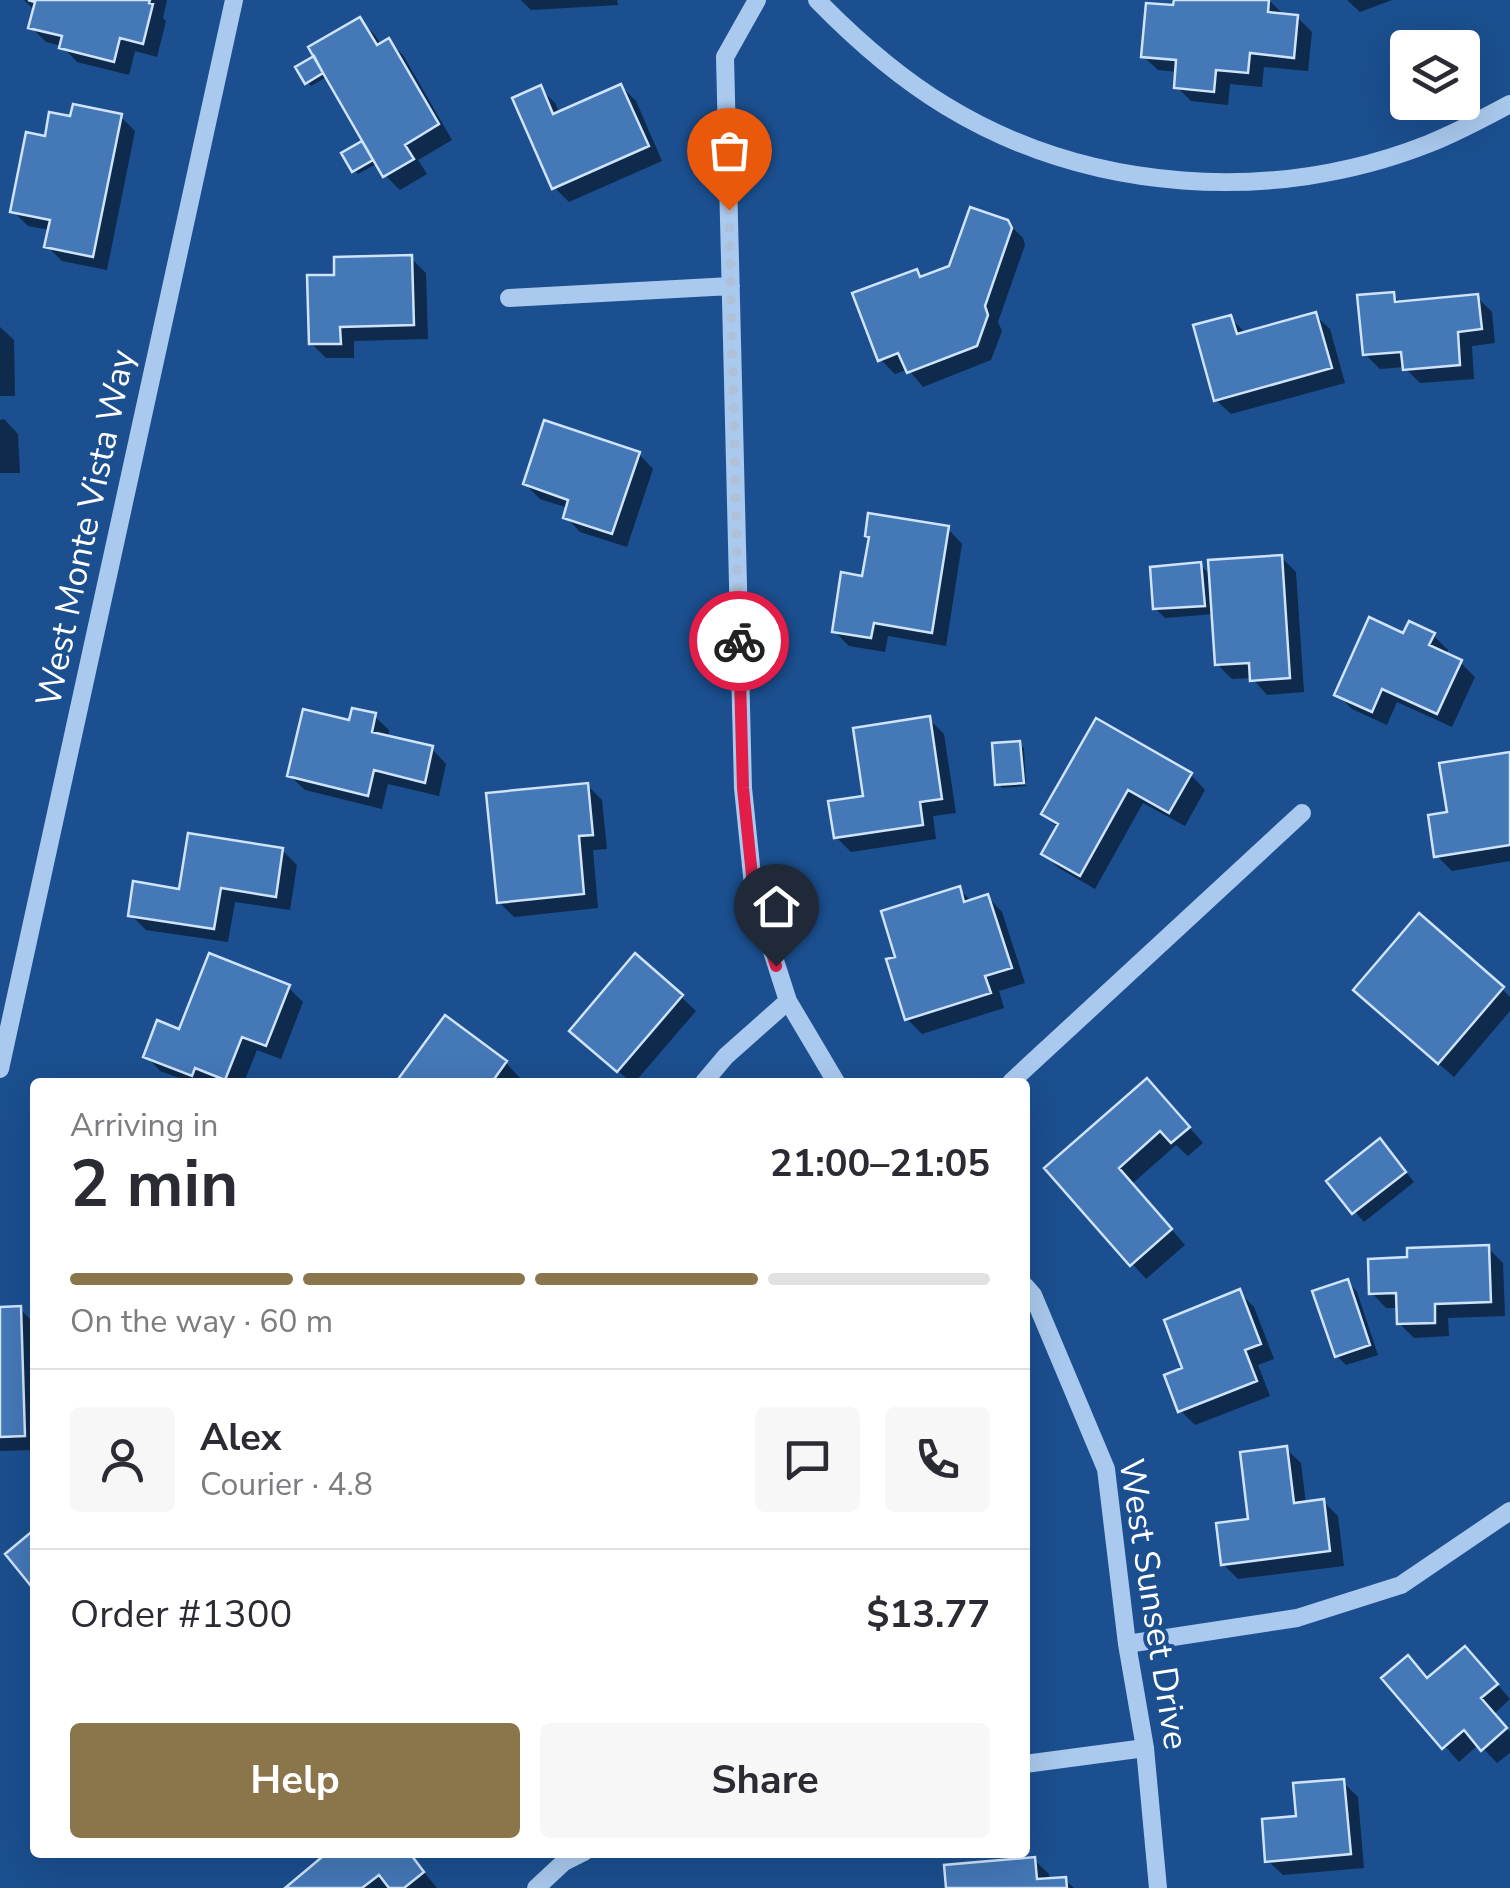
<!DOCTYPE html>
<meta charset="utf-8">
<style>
:root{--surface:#fff;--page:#f7f7f7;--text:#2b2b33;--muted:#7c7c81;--line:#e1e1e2;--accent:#8a764a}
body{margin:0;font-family:"Nunito Sans",sans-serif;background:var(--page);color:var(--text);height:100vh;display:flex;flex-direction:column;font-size:38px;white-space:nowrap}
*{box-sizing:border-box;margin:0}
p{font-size:32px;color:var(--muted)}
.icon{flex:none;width:55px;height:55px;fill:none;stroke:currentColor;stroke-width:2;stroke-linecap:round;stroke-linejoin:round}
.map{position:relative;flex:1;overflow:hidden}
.sheet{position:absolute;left:30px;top:1078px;width:1000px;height:780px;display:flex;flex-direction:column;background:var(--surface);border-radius:10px;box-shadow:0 10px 40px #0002}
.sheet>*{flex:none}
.controls{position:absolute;left:1390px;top:30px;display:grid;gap:20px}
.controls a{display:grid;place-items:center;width:90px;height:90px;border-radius:10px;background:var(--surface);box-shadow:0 10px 40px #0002;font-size:50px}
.pin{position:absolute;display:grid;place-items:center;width:85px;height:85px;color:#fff;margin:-102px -42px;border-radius:50% 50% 50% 0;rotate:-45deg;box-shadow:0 0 10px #0007}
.pin .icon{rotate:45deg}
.courier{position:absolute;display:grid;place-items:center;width:100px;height:100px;margin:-50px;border:8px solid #e11d48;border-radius:50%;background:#fff;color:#222;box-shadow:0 2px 12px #0007}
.headline em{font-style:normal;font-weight:700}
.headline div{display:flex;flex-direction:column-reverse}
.headline{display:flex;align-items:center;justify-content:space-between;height:170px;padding:0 40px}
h1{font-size:65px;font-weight:700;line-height:75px}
.bar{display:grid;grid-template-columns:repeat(4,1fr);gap:15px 10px;align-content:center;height:120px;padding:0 40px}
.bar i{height:12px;border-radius:8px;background:var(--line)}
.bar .active{background:var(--accent)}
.bar p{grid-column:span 4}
.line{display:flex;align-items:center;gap:25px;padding:0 40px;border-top:2px solid var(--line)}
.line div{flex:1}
.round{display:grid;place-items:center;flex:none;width:105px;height:105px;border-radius:10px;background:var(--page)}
.button{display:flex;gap:20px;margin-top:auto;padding:20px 40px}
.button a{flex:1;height:115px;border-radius:10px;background:var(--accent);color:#fff;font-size:40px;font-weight:700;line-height:115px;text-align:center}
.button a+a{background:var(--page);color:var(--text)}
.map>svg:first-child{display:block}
.shadow{fill:#0007}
.building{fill:#4478b7;stroke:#cfe3fa;stroke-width:2.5}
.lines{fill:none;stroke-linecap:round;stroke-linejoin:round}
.minor{stroke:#a9c9ee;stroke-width:18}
.done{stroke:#afc1d8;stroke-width:10;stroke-dasharray:0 18}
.route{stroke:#e11d48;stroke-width:12}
.labels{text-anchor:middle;stroke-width:8;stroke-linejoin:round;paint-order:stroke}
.street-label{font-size:35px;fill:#fff;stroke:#1b4f8f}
</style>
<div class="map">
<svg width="1510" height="1888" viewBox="0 0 1510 1888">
<rect width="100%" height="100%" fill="#1b4f8f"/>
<path class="shadow" d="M24,0H167L163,18L166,21L157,57L135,51L129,75L77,62L62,46L46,42L31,27L35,11Z
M521,0H617L618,5L531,10Z
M1176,0H1269L1283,14L1297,17L1312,32L1308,71L1264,67L1262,87L1230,84L1228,105L1191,101L1177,87L1178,72L1158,70L1143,56L1176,8Z
M1347,0H1392L1360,12Z
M360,20L375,35L381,45L389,41L403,55L452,140L418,160L427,174L400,190L385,175L378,163L358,174L354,170L345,154L366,142L328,76L311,86L307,82Z
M621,86L636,101L662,161L569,202L555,188L540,88L555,103L560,114Z
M120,116L135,131L107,270L62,261L47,246L50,230L28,226L13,211L47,139L72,119Z
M1007,222L1023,238L1025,245L998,322L1002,331L991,360L923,387L908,369L895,374L880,359L916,272L923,279L951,268Z
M411,258L426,273L428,339L354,341V358H326L311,343L337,277Z
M1393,295L1402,304L1477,297L1492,312L1495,343L1472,346L1474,379L1420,383L1404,367L1380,369L1365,354Z
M1315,315L1330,329L1345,383L1231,414L1216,400L1230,318L1245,332Z
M0,327L14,340L15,396H0Z
M4,419L18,434L20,473H0V420Z
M639,454L653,469L627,547L580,532L566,517L568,508L540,499L525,484Z
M948,529L962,544L946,646L888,636L885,652L849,646L834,631L864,579L871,539L867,535Z
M1281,557L1296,572L1304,692L1267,695L1252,678L1232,679L1217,664L1214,614L1165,618L1155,608L1200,565L1212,576Z
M1433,635L1448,650L1446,655L1460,662L1475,677L1452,727L1397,702L1387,725L1352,709L1337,694L1404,636Z
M374,716L389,730L388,738L432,749L446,764L439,796L388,784L382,809L305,790L290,776L350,723Z
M929,719L944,734L956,813L933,816L936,839L851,852L836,837Z
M1096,721L1191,775L1205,790L1185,826L1143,803L1095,889L1059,868L1044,854L1059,829L1044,814Z
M1019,744L1024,748L1026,786L1002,788L998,784Z
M1510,754V861L1452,871L1437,856L1449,814Z
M587,785L602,800L607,849L593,850L598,908L514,917L499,902Z
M282,850L297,865L290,910L235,902L228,942L146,930L131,915Z
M959,889L972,902L988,897L1002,912L1025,983L999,991L1004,1008L922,1034L907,1019L898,958Z
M288,987L303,1002L281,1059L257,1050L244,1082H190L160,1071L146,1056L181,1032Z
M1502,989L1510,997V1011L1454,1077L1371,1005Z
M681,997L696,1011L635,1082H631L587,1045Z
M445,1019L506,1063L520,1078L517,1082H399Z
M1162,1096L1203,1143L1188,1156L1176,1145L1132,1184L1185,1245L1146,1279L1048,1169Z
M1389,1151L1414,1182L1364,1222L1329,1182Z
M1488,1248L1503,1263L1505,1316L1448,1318L1449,1336L1414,1338L1399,1323V1308H1386L1372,1293L1410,1260Z
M1348,1282L1357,1292L1378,1355L1346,1365L1337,1356Z
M1239,1292L1254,1307L1274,1359L1258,1365L1270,1396L1195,1425L1180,1410L1186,1369Z
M0,1309H20L35,1324V1450L0,1451Z
M1286,1449L1301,1463L1306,1504L1323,1501L1338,1516L1344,1566L1238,1579L1223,1564L1250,1521Z
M1479,1663L1510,1699L1494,1714L1510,1732V1753L1497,1763L1479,1744L1459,1762L1385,1678L1428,1680Z
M1343,1782L1358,1797L1364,1868L1283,1875L1268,1861L1298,1818Z
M408,1852L437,1888H289Z
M1034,1860L1049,1874V1881L1065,1880L1074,1888H949Z"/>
<path class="building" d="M28,0H150L149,3L153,4L143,44L120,38L114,62L59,48L62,36L28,28L35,2Z
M1174,0H1269L1268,12L1298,15L1294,58L1250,53L1248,73L1216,70L1214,92L1174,88L1176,60L1141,57L1146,3L1173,5Z
M360,17L377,45L389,38L439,124L405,145L414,159L383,177L308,47Z
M314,56L323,73L305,84L295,67Z
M621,84L649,146L552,189L512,98L541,85L553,114Z
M73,104L122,114L93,257L44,247L50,220L10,212L26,132L45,136L49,112L70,116Z
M362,141L373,160L352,172L341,153Z
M970,207L1008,220L1012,228L985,306L988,315L977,346L907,373L898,353L878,361L852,293L917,269L920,277L949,266Z
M412,255L414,325L340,327L341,344H309L307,275H334V257Z
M1394,292L1395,302L1478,294L1482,329L1458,332L1460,365L1403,370L1401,352L1363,355L1357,295Z
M1316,312L1332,368L1214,401L1193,325L1231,315L1237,334Z
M544,420L640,452L612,534L563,518L568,500L523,484Z
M868,513L949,526L932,633L874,623L871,638L832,632L841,572L862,576L869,537L865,536Z
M1282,555L1290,678L1250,681L1249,663L1215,665L1208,560Z
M1201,562L1205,606L1153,609L1150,567Z
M1369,617L1403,633L1409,621L1435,633L1429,645L1462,660L1437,714L1382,689L1372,712L1334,695Z
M352,708L376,713L372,732L433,746L425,783L374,770L368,796L287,776L303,709L349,720Z
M930,716L942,799L920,802L923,825L834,838L828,801L863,796L853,728Z
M1096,718L1192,773L1169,813L1128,790L1080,876L1041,854L1058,824L1041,814Z
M1020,741L1024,783L995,785L992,743Z
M1510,752V845L1434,857L1428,815L1447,812L1439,763Z
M588,783L593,835L579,836L584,894L497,903L486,793Z
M188,833L283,848L276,897L221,888L214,929L128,916L133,881L179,889Z
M960,886L964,902L988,894L1012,968L985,976L991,993L905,1020L886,959L895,957L881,911Z
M1419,913L1504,987L1438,1064L1353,990Z
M209,953L290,985L266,1046L242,1037L225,1080L195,1068L192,1076L143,1057L157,1020L179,1029Z
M635,953L683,995L617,1072L569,1031Z
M445,1015L507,1061L492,1082H396Z
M1147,1078L1190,1127L1171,1143L1160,1131L1119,1168L1172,1229L1130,1266L1044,1168Z
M1380,1138L1406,1172L1352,1214L1326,1181Z
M1489,1245L1491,1302L1435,1304V1323L1397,1324L1396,1293L1369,1294L1368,1259L1407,1257V1248Z
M1348,1279L1370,1345L1335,1357L1312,1291Z
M1240,1289L1261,1344L1245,1350L1257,1381L1178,1412L1164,1375L1182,1368L1164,1320Z
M21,1306L25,1436L0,1437V1307Z
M1287,1446L1294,1503L1324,1499L1330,1551L1221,1565L1216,1523L1248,1519L1240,1452Z
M35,1529V1591L5,1554Z
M1465,1646L1498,1684L1481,1698L1507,1728L1481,1751L1464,1730L1442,1749L1381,1678L1408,1655L1427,1678Z
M1344,1779L1351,1854L1265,1862L1262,1819L1296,1816L1293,1783Z
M328,1852H409L424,1872L404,1888H389L379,1875L362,1888H285Z
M1035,1857L1037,1879L1066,1877L1067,1888H946L944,1865Z"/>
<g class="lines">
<path class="minor" d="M757,0L725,57L743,788L754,895L788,1001L836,1082
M817,0C856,40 898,77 946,106C1089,193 1273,205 1428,144C1456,133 1484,118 1510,104
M509,298L731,286
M0,1069L234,0
M704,1082L726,1056L788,1001
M1011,1082L1302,813
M1025,1286L1033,1295L1106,1469L1127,1644L1145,1748L1158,1888
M1127,1644L1297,1618L1401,1585L1510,1511
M1025,1764L1145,1748
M536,1888L564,1862L584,1852"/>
</g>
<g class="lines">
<path class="done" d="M729,210L739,641"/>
<path class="route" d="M739,641L743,788L754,895L776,966"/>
</g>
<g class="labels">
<g class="street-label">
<text transform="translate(85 528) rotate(-78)" y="12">West Monte Vista Way</text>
<text transform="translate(1154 1604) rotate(81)" y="12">West Sunset Drive</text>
</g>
</g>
</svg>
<div class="controls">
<a><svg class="icon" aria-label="layers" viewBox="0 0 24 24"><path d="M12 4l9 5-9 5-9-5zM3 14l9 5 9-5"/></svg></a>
</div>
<div class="pin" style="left:729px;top:210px;background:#ea580c"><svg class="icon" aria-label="bag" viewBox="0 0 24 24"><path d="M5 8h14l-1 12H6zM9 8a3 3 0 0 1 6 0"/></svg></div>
<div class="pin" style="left:776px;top:966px;background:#1f2937"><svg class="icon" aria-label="home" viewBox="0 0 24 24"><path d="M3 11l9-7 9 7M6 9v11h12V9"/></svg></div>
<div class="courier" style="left:739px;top:641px"><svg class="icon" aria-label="bike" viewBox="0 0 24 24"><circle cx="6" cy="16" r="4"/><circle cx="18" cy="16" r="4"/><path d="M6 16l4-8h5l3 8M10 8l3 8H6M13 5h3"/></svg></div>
<section class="sheet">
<div class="headline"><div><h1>2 min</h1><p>Arriving in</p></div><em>21:00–21:05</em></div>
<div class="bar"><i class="active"></i><i class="active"></i><i class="active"></i><i></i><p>On the way · 60 m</p></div>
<div class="line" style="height:180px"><a class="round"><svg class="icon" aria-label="person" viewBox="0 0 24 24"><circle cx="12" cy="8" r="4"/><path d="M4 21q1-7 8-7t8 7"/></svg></a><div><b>Alex</b><p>Courier · 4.8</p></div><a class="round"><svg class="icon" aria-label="chat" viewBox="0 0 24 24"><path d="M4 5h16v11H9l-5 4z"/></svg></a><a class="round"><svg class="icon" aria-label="phone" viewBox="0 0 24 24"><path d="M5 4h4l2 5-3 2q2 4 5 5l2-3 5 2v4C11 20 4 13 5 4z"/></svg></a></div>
<div class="line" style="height:130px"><div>Order #1300</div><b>$13.77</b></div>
<div class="button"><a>Help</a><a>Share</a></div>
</section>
</div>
